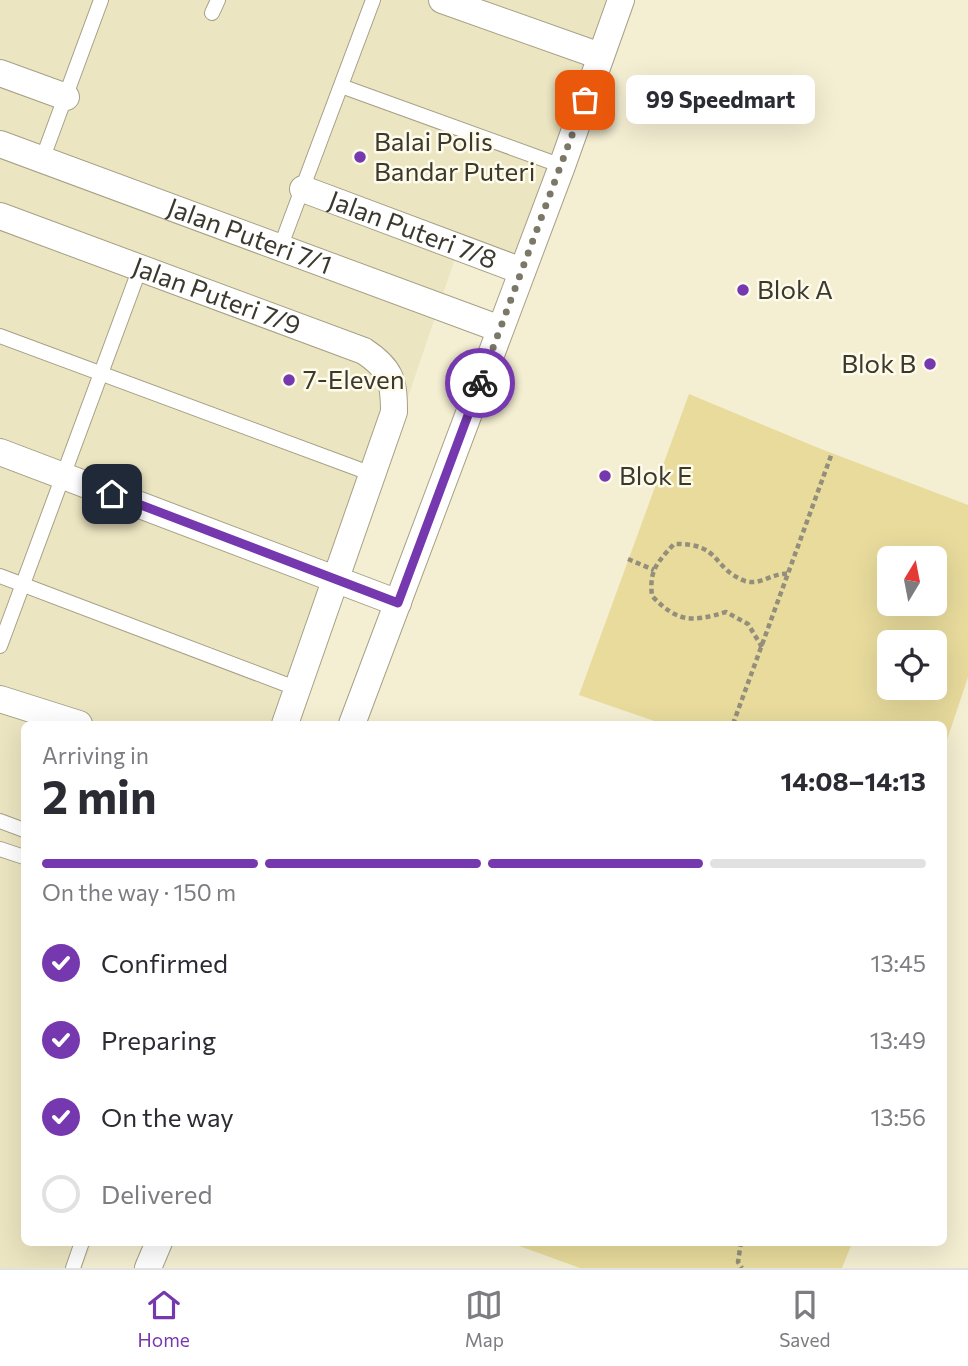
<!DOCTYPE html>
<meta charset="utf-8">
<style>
:root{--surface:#fff;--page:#f7f7f7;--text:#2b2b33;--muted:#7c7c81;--line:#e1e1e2;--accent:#7638ae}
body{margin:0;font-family:Commissioner,sans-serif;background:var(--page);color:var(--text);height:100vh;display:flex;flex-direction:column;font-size:26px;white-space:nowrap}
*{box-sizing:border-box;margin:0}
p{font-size:23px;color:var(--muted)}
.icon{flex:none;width:38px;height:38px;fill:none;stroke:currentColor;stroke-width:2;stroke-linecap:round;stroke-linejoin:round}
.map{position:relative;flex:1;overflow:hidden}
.sheet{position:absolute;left:21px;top:721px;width:926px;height:525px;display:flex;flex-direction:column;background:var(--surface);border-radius:10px;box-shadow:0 7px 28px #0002}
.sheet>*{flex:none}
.needle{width:46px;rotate:10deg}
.fabs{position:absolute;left:877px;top:546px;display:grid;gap:14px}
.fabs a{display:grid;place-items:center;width:70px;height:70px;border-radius:10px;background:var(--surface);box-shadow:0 7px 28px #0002;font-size:35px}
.pin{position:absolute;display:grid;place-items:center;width:60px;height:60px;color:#fff;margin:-30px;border-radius:14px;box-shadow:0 4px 10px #0006}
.courier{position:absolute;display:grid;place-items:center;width:70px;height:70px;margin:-35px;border:5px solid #7638ae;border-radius:50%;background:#fff;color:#222;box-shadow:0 2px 9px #0007}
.bubble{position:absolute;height:49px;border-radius:10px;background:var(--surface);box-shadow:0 7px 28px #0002;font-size:23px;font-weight:700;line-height:49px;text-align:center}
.headline em{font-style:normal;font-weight:700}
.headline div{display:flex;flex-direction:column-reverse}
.headline{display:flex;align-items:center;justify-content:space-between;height:119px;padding:0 21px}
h1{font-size:46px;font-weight:700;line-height:52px}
.bar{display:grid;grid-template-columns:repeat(4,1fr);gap:10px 7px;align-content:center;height:84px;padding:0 21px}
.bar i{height:9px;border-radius:5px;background:var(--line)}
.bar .on{background:var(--accent)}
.bar p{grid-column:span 4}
ol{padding:0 21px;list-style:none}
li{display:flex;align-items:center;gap:21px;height:77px}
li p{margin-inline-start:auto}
li .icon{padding:7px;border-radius:50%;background:var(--accent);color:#fff;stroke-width:4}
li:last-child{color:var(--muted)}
li i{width:38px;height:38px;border:4px solid var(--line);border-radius:50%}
.tabs{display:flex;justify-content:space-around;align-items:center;height:98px;border-top:2px solid var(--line);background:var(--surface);font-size:19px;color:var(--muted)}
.tabs a{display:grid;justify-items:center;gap:4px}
.tabs .on{color:var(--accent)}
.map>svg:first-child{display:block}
.built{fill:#ece5c1}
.green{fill:#e8db9c;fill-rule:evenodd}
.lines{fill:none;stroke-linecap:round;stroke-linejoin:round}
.service-casing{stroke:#a6a086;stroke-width:16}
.minor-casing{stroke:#a6a086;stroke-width:28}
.path{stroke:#938f7c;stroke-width:4.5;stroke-dasharray:5 3.5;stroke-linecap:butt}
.service{stroke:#fff;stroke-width:14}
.minor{stroke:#fff;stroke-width:26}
.done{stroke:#7c7867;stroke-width:7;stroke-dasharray:0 12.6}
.route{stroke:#7638ae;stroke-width:9}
.poi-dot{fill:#7638ae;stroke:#fefbea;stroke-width:2.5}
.labels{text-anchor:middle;stroke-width:5;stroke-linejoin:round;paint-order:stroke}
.poi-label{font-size:26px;fill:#3b382d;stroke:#fefbea;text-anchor:start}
.street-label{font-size:26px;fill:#3b382d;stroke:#fefbea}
</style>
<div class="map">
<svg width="968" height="1268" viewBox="0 0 968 1268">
<rect width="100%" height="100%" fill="#f4eed2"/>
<path class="built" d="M0,0H612L516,262L461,241L379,482L287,724H24V1242L92,1243L82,1268H0Z"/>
<path class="green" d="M689,394L821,449L968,505V677L943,752V724H663L579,695ZM934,558V604H889V558ZM934,642V688H889V642Z
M511,1243L852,1242V1243L842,1268H580Z"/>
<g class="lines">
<g class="service-casing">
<path id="service" d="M212,13L218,0
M341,86L562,166
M42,160L101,0
M280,248L373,0
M0,336L372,474
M0,576L298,689
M0,646L140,268
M0,821L24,830
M0,849L24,857
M73,1268L82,1242"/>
</g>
<g class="minor-casing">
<g id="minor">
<path d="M442,0L600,56"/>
<path d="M0,73L66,97"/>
<path id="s1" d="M0,144L500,329"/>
<path id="s2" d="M303,189L522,271"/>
<path id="s3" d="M0,216L364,351C391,369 394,380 394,412L285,724"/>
<path d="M0,452L398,603"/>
<path d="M0,699L79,724"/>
<path d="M352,724L562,166L621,0"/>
<path d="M148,1268L159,1242"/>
</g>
</g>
<path class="path" d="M628,559L654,570
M762,647L748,624L726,612C692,622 678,623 652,596C649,570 657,563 674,544C722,543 711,568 745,581C761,586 773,572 788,574
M733,724L832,453
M741,1242L738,1262L742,1268
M849,1242L851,1244"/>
<use href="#service" class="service"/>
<use href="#minor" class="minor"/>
</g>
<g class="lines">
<path class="done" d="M480,383L585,100"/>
<path class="route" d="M112,494L398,603L480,383"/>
</g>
<g class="poi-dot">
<circle cx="360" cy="157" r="7"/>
<circle cx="743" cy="290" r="7"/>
<circle cx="930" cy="364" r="7"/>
<circle cx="289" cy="380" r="7"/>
<circle cx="605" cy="476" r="7"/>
</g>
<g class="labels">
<g class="poi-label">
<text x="374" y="151">Balai Polis<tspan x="374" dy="30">Bandar Puteri</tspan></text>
<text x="757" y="299">Blok A</text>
<text x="916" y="373" text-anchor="end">Blok B</text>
<text x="303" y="389">7-Eleven</text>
<text x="619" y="485">Blok E</text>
</g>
<g class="street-label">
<text dy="9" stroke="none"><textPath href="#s2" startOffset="117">Jalan Puteri 7/8</textPath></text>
<text dy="9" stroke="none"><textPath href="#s1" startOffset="266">Jalan Puteri 7/1</textPath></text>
<text dy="9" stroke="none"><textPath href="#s3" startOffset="231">Jalan Puteri 7/9</textPath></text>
</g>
</g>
</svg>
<div class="fabs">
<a><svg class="needle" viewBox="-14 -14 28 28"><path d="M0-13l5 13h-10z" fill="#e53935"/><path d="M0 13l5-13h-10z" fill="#7c7c81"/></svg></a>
<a><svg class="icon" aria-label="locate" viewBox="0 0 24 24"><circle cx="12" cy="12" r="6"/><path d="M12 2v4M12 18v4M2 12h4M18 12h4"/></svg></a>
</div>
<div class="pin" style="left:585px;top:100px;background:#ea580c"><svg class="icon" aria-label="bag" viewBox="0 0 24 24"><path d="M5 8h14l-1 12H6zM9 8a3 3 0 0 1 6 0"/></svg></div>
<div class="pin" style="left:112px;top:494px;background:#1f2937"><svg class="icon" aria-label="home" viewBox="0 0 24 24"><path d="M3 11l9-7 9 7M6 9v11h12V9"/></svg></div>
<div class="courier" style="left:480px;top:383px"><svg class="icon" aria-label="bike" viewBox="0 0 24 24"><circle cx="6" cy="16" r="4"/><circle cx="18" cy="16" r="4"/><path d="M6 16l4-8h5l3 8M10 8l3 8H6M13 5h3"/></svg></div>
<div class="bubble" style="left:626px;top:75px;width:189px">99 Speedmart</div>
<section class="sheet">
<div class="headline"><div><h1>2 min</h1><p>Arriving in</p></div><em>14:08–14:13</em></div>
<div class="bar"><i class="on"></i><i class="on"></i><i class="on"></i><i></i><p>On the way · 150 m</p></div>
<ol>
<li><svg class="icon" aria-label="check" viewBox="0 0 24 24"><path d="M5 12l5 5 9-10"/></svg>Confirmed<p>13:45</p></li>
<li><svg class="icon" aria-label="check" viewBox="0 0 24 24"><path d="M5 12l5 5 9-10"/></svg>Preparing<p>13:49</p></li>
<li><svg class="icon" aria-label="check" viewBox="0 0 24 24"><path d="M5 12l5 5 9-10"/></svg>On the way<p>13:56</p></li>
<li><i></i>Delivered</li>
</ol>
</section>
</div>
<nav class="tabs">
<a class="on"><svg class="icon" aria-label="home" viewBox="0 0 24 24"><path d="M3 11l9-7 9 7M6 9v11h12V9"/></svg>Home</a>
<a><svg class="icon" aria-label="map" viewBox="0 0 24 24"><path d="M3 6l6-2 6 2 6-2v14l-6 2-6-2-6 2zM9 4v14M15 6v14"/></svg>Map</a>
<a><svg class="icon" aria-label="saved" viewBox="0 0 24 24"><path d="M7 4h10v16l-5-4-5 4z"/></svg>Saved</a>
</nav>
